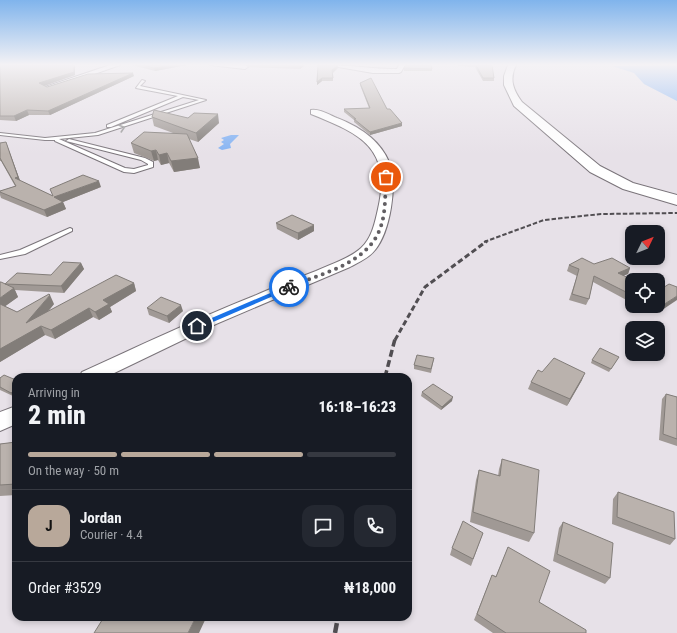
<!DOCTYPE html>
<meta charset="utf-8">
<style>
:root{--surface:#171b24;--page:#242831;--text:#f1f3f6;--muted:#9ea1a6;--line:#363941;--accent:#b8a89a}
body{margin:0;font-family:"Roboto Condensed",sans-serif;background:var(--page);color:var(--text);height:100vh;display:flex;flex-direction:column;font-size:15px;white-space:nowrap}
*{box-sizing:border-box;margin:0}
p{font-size:13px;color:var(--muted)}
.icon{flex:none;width:22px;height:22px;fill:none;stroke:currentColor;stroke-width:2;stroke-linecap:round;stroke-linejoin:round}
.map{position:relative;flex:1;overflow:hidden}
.panel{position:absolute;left:12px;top:373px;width:400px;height:248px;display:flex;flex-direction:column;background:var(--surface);border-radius:12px;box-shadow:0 2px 6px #0003}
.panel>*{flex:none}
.needle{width:26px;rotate:47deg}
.tools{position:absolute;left:625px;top:225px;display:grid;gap:8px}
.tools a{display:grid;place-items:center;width:40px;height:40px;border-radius:8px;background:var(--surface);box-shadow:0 2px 6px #0003;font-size:20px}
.pin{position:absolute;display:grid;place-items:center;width:34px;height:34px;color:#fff;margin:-17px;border:2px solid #fff;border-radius:50%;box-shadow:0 1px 4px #0007}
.courier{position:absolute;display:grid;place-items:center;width:40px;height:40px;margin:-20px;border:3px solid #1a73e8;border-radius:50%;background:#fff;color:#222;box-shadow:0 1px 5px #0007}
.headline em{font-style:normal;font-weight:800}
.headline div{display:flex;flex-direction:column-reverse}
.headline{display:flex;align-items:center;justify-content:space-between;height:68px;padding:0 16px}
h1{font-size:26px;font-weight:800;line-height:30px}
.bar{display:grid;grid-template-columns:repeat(4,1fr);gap:6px 4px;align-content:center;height:48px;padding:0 16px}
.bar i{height:5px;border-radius:3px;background:var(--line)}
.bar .current{background:var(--accent)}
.bar p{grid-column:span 4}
.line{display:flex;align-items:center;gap:10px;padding:0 16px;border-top:1px solid var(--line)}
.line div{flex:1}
.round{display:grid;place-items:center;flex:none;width:42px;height:42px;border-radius:12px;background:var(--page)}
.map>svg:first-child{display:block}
.water{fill:#85b3f3}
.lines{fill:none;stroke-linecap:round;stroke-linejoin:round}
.service-casing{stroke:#7a747a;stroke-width:2}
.minor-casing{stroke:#7a747a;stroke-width:2}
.secondary-casing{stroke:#7a747a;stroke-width:2}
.service{fill:#fff;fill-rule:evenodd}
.minor{fill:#fff;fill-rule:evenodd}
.secondary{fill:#fff;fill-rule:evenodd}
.rail-far3{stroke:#514e52;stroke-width:2;stroke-dasharray:4.5 2;stroke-linecap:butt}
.rail-far2{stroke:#514e52;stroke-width:3;stroke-dasharray:5.5 3;stroke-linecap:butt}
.rail-far1{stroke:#514e52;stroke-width:3.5;stroke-dasharray:7 3.5;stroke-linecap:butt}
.rail{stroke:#514e52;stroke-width:4.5;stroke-dasharray:10 4.5;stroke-linecap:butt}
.wall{fill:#a09995}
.shaded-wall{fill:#827d79}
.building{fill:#bab2ad;stroke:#827d79}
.oneway{stroke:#989898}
.route{fill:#1a73e8}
.done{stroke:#625f63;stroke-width:4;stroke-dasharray:0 7.2}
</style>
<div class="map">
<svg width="677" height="633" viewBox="0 0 677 633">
<rect width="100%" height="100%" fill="#e7e1e8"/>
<path class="water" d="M677,65V101L644,84L634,73L612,66Z
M231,135H239L230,144L231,148L222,150L218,148L224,144L221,142L224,140L221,138Z"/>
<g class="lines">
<g class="service-casing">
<path id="service" d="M142,80L145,81L140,86L206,100L98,135L59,139L125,168L134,169L148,165V164L141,160L66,141L69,139L145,158L153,162V167L134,173L124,172L55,141V140H45L0,135V133L45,138L95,133L199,100L183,97L111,127H107V125L178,96L136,88Z
M70,228L72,229V231L25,254L0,259V255L20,250Z"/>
</g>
<g class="minor-casing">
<path id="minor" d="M110,65H120L49,90L42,88Z
M210,65H245L248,67L245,69Z
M327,65C350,65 373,69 397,69L399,65H405L401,72L399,73H373Z
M311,110C319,108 330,115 337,118C358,126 380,140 389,162C398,184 390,232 375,250C369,258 359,262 350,267L216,324L106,377H79L82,372C139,346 196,319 254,296C274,287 295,279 316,271C331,264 349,259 361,248C372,238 375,222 378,209C392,148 361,134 311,114Z
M16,406V424L0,431V412Z"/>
</g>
<g class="secondary-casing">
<path id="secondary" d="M508,65H516C509,79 513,90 522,102L600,166L633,183L677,195V205L623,189L590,172L514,106L504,85V76Z"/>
</g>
<use href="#service" class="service"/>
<use href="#minor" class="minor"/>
<use href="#secondary" class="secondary"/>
<path class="rail-far3" d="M484,242L544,220L601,214L677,213"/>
<path class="rail-far2" d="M395,340L425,287L487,241"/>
<path class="rail-far1" d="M385,377L395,339"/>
<path class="rail" d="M335,633L338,617"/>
</g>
<path class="wall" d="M0,65H75V75L44,86L47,87L134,76L50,115H29L16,121L0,120Z
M132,65H187L155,71Z
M247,65H305L300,69L249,67Z
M318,65L338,68L333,73V81H322L317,85Z
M458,65H492L494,78V81H483L475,67L458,66Z
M404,68L432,69V71H404Z
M360,83L387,109L402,123V126L370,135L354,122V120L344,112V109L369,108L360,85Z
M152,117L188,118L219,123L198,142L189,139L200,168L174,172L169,163L161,165L158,160L154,161L134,153L131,143L173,133L154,126Z
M6,142L20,181L53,196L101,187L63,202L66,209L47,217L1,198L0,195V191L15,186L1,161H0V143Z
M276,223L314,231L298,240L277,229Z
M81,263L84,269L64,293L15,290L18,297L5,306L17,312L54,304L48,312L134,283L136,291L110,307L112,312L99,320L93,317L55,339L45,335L0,362L5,284L51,275Z
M594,264L630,268L628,274L623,275L632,280V303L593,282L589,299L586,305L569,300L577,276L567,271L569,265Z
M677,287L659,312L648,306H658V291Z
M147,308L183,311L169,323L149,315Z
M434,358L431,373L414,369V365Z
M592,360H617L609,372L591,363Z
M542,372L582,380L567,406L528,389L531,382Z
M4,375L13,396L0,390V378Z
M422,392L452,401L441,410L421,396Z
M666,394L677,397V446L659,440L662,399Z
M16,442V495L0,496V444Z
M502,459L534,533L529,542L470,522L476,480L479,470L498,476L499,469Z
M618,492L675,539L670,545L612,524L613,499Z
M563,522L610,578L605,584L553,561L559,528Z
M483,533L471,566L450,555L452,548Z
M508,547L539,602L586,633H493L474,620L492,575L496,576Z"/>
<path class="shaded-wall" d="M74,65H75V75L41,87L39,83Z
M171,65H187L155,71L154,68Z
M301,65H305L300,69V66Z
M338,65V68L332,73V70Z
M133,73L134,76L50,115L48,111Z
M322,78V81L317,85V82Z
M27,110L29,115L16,121L14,116Z
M218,114L219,123L198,142L196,133Z
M402,123V126L370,135V132Z
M6,142L8,148L21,183L15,178Z
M156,150L158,160L154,161L151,151Z
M167,153L169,163L161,165L159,155Z
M198,158L200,168L174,172L171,161Z
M99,181L101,187L63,202L66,209L47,217L44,210L54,197Z
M314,225V231L298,240V233Z
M81,263L84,269L64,293L61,286Z
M630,268L628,274L615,279L618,273Z
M134,283L136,291L110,307L112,312L99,320L95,312L103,300Z
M14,288L18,297L0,310V298Z
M50,295L54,304L30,332L41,326L45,335L0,362V349L26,323Z
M677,296V300L659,312L663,305Z
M181,305L183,311L169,323L167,316Z
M89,308L93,317L55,339L51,330Z
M585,373L582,380L567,406L570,399Z
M16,389V394L13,396L11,393Z
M453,397L452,401L441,410L442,407Z
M196,617H205L206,618L199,633H188Z"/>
<path class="building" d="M0,65H74V72L39,83L47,87L88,74L133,73L48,111L27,110L14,116H0Z
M143,65H171L154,68Z
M269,65H301L300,66Z
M318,65H338L332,70L333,78H322L317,82Z
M406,65H431L432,69L404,68Z
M476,65H492L494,78H483Z
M371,78L387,109H390L402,123L370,132L354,119H356L344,109L370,108L360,83Z
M154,110L188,118L194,113L218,114L196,133L152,117Z
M144,132L187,134L198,158L171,161L167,153L159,155L156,150L151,151L131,143Z
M6,142L18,177L15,178L53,196L50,189L83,175L99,181L54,197L63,202L44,210L0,192V191L16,186L0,158V143Z
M292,215L314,225L298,233L276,223Z
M582,258L594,264L612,258L630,268L618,273L633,280H632V295L594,276L589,299L572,294L579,269L569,265Z
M63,262L81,263L61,286L5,284L17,273L51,275Z
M116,275L134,283L103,300L109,304L95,312L89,308L51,330L41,326L0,349V304L17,312L49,294L50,295L26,323Z
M0,282H1L14,288L0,298Z
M669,284L677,287V296L663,305L658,303V291Z
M161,297L181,305L167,316L147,308Z
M600,348L619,357L611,369L592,360Z
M417,355L434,358L431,369L414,365Z
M554,358L585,373L570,399L531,382L538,370L542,372Z
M4,375L16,380V389L11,393L0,387V378Z
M433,384L453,397L442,407L422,392Z
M666,394L677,397V439L663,434Z
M16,442V484L0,485V444Z
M502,459L539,470L534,533L473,512L479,470L500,476Z
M618,492L674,512L675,539L617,517Z
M463,521L483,533L473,559L452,548Z
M563,522L613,543L610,578L557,554Z
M508,547L550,571L539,602L586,630V633H506L477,614L492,575L496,577Z
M104,617H196L188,633H94Z"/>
<defs><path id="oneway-chevron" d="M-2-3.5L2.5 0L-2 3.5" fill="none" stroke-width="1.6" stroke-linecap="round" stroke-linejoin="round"/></defs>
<use class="oneway" href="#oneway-chevron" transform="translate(122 128) rotate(-18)"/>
<linearGradient id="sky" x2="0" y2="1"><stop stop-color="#80b4ec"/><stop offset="0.42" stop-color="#f4f2f5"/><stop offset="1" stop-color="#f4f2f5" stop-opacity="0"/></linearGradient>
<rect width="677" height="154" fill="url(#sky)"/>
<path class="route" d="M289,285L292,287V288L199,328L193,326Z"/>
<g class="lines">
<path class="done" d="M289,287C322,273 369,264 381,226C386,211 385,192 386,177"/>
</g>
</svg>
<div class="tools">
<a><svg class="needle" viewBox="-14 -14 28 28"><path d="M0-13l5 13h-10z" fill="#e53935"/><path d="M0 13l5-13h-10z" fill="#9ea1a6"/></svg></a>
<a><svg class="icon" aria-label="locate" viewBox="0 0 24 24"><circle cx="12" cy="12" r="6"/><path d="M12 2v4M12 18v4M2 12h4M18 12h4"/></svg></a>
<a><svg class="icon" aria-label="layers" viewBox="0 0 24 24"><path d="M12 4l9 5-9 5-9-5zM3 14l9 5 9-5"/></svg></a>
</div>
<div class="pin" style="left:386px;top:177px;background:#ea580c"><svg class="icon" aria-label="bag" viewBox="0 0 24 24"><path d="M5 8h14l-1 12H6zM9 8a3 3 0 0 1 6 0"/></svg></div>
<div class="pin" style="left:197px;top:326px;background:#1f2937"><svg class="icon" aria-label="home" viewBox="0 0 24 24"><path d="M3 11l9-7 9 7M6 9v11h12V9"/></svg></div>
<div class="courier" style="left:289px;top:287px"><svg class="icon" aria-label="bike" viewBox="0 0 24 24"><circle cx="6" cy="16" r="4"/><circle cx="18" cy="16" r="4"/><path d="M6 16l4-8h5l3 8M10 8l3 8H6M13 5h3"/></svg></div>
<section class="panel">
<div class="headline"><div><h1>2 min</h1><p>Arriving in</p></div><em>16:18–16:23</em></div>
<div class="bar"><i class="current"></i><i class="current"></i><i class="current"></i><i></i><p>On the way · 50 m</p></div>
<div class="line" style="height:72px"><b class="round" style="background:var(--accent);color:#111">J</b><div><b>Jordan</b><p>Courier · 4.4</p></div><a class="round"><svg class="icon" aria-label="chat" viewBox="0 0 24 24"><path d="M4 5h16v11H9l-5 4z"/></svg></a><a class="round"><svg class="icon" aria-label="phone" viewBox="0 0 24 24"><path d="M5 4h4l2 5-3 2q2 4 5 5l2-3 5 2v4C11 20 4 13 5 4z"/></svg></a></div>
<div class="line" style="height:52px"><div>Order #3529</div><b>₦18,000</b></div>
</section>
</div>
